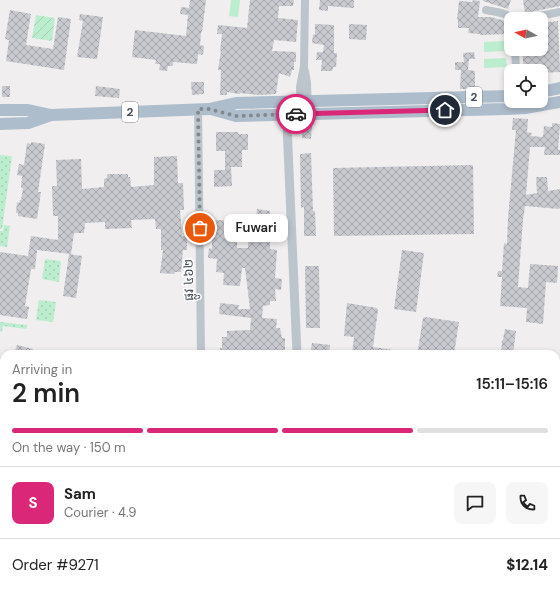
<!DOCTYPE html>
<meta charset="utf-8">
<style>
:root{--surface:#fff;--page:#f6f6f6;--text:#222;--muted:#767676;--line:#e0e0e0;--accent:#db2777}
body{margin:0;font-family:"DM Sans","Noto Sans Khmer",sans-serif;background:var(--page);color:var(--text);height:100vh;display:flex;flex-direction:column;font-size:15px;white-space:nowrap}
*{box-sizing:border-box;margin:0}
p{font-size:13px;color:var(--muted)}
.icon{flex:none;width:22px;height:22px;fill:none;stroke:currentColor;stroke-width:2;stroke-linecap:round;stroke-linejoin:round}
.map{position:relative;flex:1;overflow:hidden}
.details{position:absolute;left:0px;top:350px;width:560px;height:248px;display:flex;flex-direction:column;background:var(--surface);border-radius:12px 12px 0 0;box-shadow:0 2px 6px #0003}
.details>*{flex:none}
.needle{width:26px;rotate:278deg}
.controls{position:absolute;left:504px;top:12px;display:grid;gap:8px}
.controls a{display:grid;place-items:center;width:44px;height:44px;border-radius:8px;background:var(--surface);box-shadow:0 2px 6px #0003;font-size:20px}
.pin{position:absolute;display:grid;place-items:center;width:34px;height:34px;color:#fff;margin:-17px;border:2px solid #fff;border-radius:50%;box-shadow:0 1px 4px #0007}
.courier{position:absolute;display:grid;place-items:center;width:40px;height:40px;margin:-20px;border:3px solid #db2777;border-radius:50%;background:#fff;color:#222;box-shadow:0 1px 5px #0007}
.bubble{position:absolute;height:28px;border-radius:8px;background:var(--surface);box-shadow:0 2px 6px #0003;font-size:13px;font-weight:600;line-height:28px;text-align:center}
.head em{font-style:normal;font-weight:600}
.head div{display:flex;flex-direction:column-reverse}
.head{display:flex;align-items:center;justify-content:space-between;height:68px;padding:0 12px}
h1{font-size:26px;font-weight:600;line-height:30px}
.bar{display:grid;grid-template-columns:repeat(4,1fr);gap:6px 4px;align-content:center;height:48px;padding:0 12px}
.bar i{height:5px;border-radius:3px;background:var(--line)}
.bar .current{background:var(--accent)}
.bar p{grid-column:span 4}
.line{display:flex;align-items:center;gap:10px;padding:0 12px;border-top:1px solid var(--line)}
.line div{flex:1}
.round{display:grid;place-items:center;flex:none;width:42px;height:42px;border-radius:8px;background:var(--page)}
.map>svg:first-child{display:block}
.education{fill:#e1dfdf}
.grass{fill:url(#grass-dots)}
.garden{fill:url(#garden-furrows)}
.pitch{fill:#bdedcf}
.building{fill:url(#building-cross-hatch);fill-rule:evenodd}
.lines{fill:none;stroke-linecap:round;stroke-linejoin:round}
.minor{stroke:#bcc5cc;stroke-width:8}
.tertiary{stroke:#bcc5cc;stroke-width:9}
.primary{stroke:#aebdcc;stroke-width:12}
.done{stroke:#82888e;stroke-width:4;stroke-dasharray:0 7.2}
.route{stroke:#db2777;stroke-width:5}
.labels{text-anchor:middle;stroke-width:3;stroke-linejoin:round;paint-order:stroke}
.shield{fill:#fff;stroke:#7e858c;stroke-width:1}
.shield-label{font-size:12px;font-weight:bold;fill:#47515a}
.street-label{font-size:13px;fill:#47515a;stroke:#fff}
</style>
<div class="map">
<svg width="560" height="598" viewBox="0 0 560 598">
<defs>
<pattern id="grass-dots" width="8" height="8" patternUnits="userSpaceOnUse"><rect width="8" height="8" fill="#bdedcf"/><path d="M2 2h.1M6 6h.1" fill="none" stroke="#a4cdb4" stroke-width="1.8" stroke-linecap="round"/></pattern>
<pattern id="garden-furrows" width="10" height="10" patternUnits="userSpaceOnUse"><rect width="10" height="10" fill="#bdedcf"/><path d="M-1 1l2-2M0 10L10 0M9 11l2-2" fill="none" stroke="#a4cdb4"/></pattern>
<pattern id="building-cross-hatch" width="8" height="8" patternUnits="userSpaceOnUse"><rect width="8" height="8" fill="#c8cad0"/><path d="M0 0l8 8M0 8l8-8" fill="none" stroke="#a4a6ac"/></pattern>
</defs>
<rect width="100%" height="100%" fill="#f0eeee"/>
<path class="education" d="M556,417L560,418V598H482L483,594H556Z"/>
<path class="grass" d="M0,155L11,156L12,157L2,229H0Z
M4,225L10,226L7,247L0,246V231H3Z
M45,259L61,261L59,282L42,279Z
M39,300L56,302L53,322L36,320Z
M0,322L27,325V329L3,326L2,331L0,332Z"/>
<path class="garden" d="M36,15L55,18L52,41L32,38Z"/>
<path class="pitch" d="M231,0H240L238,17L229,16Z
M506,41V51L484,52V42Z
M506,58L507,67L484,68V59Z"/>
<path class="building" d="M190,0H206L202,32H201L200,45L204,46L203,55L198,54L197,64L173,62V66H168L167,71L159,70L160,64H155L156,60L132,57L135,30L186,36L188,15L180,14L181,7L189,8Z
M250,0H294L293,6H279L278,18L298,20L296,42L274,40L272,51L296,52V62H294V70H292L290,77L279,73L276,94L259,95L240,93V94L227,92V95H220L221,70H218L221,51H220L222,34H217L218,25L247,28Z
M320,0H354V8L328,6V11L319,10Z
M473,0L480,1L478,17H491L505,21L506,34L480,35V34L468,33L469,28H458V20H457L459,1L472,2Z
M483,0H511L508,9L483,1Z
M523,0H560V6L525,13Z
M10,10L31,14L26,45L53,49L58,17L71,19L64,70L6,61L9,40L5,39Z
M80,14L103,17L97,59L77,57L83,21L79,20Z
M558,21L560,72L541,73V71H524L522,49H541V23Z
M315,24L334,25V53H337L336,67H333L332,71H321L322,60H316L317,52H323L324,45L312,43L313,34L315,35Z
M349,24L367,25L366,40L349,39Z
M474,52L475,59H469L468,70L475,71V89H460L461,70H455V62H464L463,53Z
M191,82H204V94L192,95Z
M2,86H10V97H2Z
M96,86L120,89L119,98L95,96Z
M513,118L528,119L527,132L532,133L531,136L543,137L544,126L552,127V123L560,124L558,150H560V155H544L545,147H530L526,195L537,193L536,177H547L548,191L560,189V207L559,209L525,206L523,220L518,287L528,288L530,264L558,266L557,283L546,282L543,324L526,322L527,308L500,306L502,277H497L498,271H502L504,243L507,244L508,218L516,130H512Z
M303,124L312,125L311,139L302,138Z
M216,132H238V134H248V150H242V167H231L232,186L214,187V170H225V151H216Z
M31,142L45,144L38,192H41L37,219L18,216V213H16L17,202L19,203L20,200H21L23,188H21L22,176L17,175L19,164L24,165L27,143L31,144Z
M311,153L313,211H315L316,236H304V207L301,208L300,154Z
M177,156L178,183H183L184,210H180L182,236H187V250H183L181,272H175L174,274L160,273L163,250H161V229H156L155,219L131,220L132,228L105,229V222L85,223L84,233H74L71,254L37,250L35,269H31L25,306L29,307L27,319L0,315V252L28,256L31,236L58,240V216H53L52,186H57L56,160L81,159L82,189L104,187V179L107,178V174H128V177H130L131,187L154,185V157Z
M473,165L474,234L334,236L333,168Z
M257,209L270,211L268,230H270V249L277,250L275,278L282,279L281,290L275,289L276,301H270V305L263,306L262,318L277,319L276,328H280L282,338H285V354L254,353V351L241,352V354H219L220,348H222V337H227V331L250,330L251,318L219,314L220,303L239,305L238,309H250L245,268H242L240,286L223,285L224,273L216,272L217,259L208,258L209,248L212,249V237H215V220L242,221V229L255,230ZM237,237H248V248H237Z
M402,250L424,253L416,312L394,309Z
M69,254L82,256L76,298L63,296Z
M305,266H319L320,328H306Z
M347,303L377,308L378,310L373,347L400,351L399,354H352L354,337L344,336Z
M425,317L459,322L454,354L418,350L423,318Z
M505,329L516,331L513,354H501L502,340H503Z
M312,343L330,345L329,354H310Z
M17,345L33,349L32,354H14Z"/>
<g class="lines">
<path class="minor" d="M486,10C494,12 507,12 511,19
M525,19L560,12
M515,49L516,71
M305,71L307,83L308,114
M198,109L201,354
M301,114L300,87L304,66L305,0
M0,530H4"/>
<path class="tertiary" d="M286,102L297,354
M0,416H4
M273,598V594"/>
<path class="primary" d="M541,92L560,88
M211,109L236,116L506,109L525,108L560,102
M0,110H28L51,115L209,109L236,103L511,96
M0,124L28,123L51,115"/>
</g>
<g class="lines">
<path class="done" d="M200,228L198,109H209L236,116L296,114"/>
<path class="route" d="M296,114L445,110"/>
</g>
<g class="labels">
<g class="shield">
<rect x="466" y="87" width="16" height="20" rx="3"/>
<rect x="122" y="102" width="16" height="20" rx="3"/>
</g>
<g class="shield-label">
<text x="474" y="101">2</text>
<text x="130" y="116">2</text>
</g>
<g class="street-label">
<text transform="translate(188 280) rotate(-91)" y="5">ផ្លូវ ៤៦២</text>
</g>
</g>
</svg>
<div class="controls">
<a><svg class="needle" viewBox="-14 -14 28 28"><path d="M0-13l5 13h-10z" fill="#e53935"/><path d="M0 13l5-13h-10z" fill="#767676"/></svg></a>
<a><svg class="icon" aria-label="locate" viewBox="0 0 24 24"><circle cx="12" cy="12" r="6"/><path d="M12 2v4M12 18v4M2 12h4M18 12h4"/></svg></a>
</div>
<div class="pin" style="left:200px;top:228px;background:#ea580c"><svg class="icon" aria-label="bag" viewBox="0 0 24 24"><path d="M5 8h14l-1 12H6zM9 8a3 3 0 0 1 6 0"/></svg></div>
<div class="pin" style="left:445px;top:110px;background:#1f2937"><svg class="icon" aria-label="home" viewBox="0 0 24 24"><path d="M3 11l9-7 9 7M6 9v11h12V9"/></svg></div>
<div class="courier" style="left:296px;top:114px"><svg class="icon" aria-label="car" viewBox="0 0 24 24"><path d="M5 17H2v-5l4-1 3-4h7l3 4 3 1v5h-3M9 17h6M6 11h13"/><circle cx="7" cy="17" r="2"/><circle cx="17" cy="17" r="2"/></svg></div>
<div class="bubble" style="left:224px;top:214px;width:64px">Fuwari</div>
<section class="details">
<div class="head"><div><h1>2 min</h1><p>Arriving in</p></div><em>15:11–15:16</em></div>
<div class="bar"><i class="current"></i><i class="current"></i><i class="current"></i><i></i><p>On the way · 150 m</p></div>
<div class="line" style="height:72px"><b class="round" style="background:var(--accent);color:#fff">S</b><div><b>Sam</b><p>Courier · 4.9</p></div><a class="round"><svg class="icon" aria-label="chat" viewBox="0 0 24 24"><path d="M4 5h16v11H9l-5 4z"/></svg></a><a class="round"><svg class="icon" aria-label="phone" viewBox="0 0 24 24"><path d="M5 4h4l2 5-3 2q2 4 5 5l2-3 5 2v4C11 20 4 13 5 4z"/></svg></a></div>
<div class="line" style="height:52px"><div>Order #9271</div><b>$12.14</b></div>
</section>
</div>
